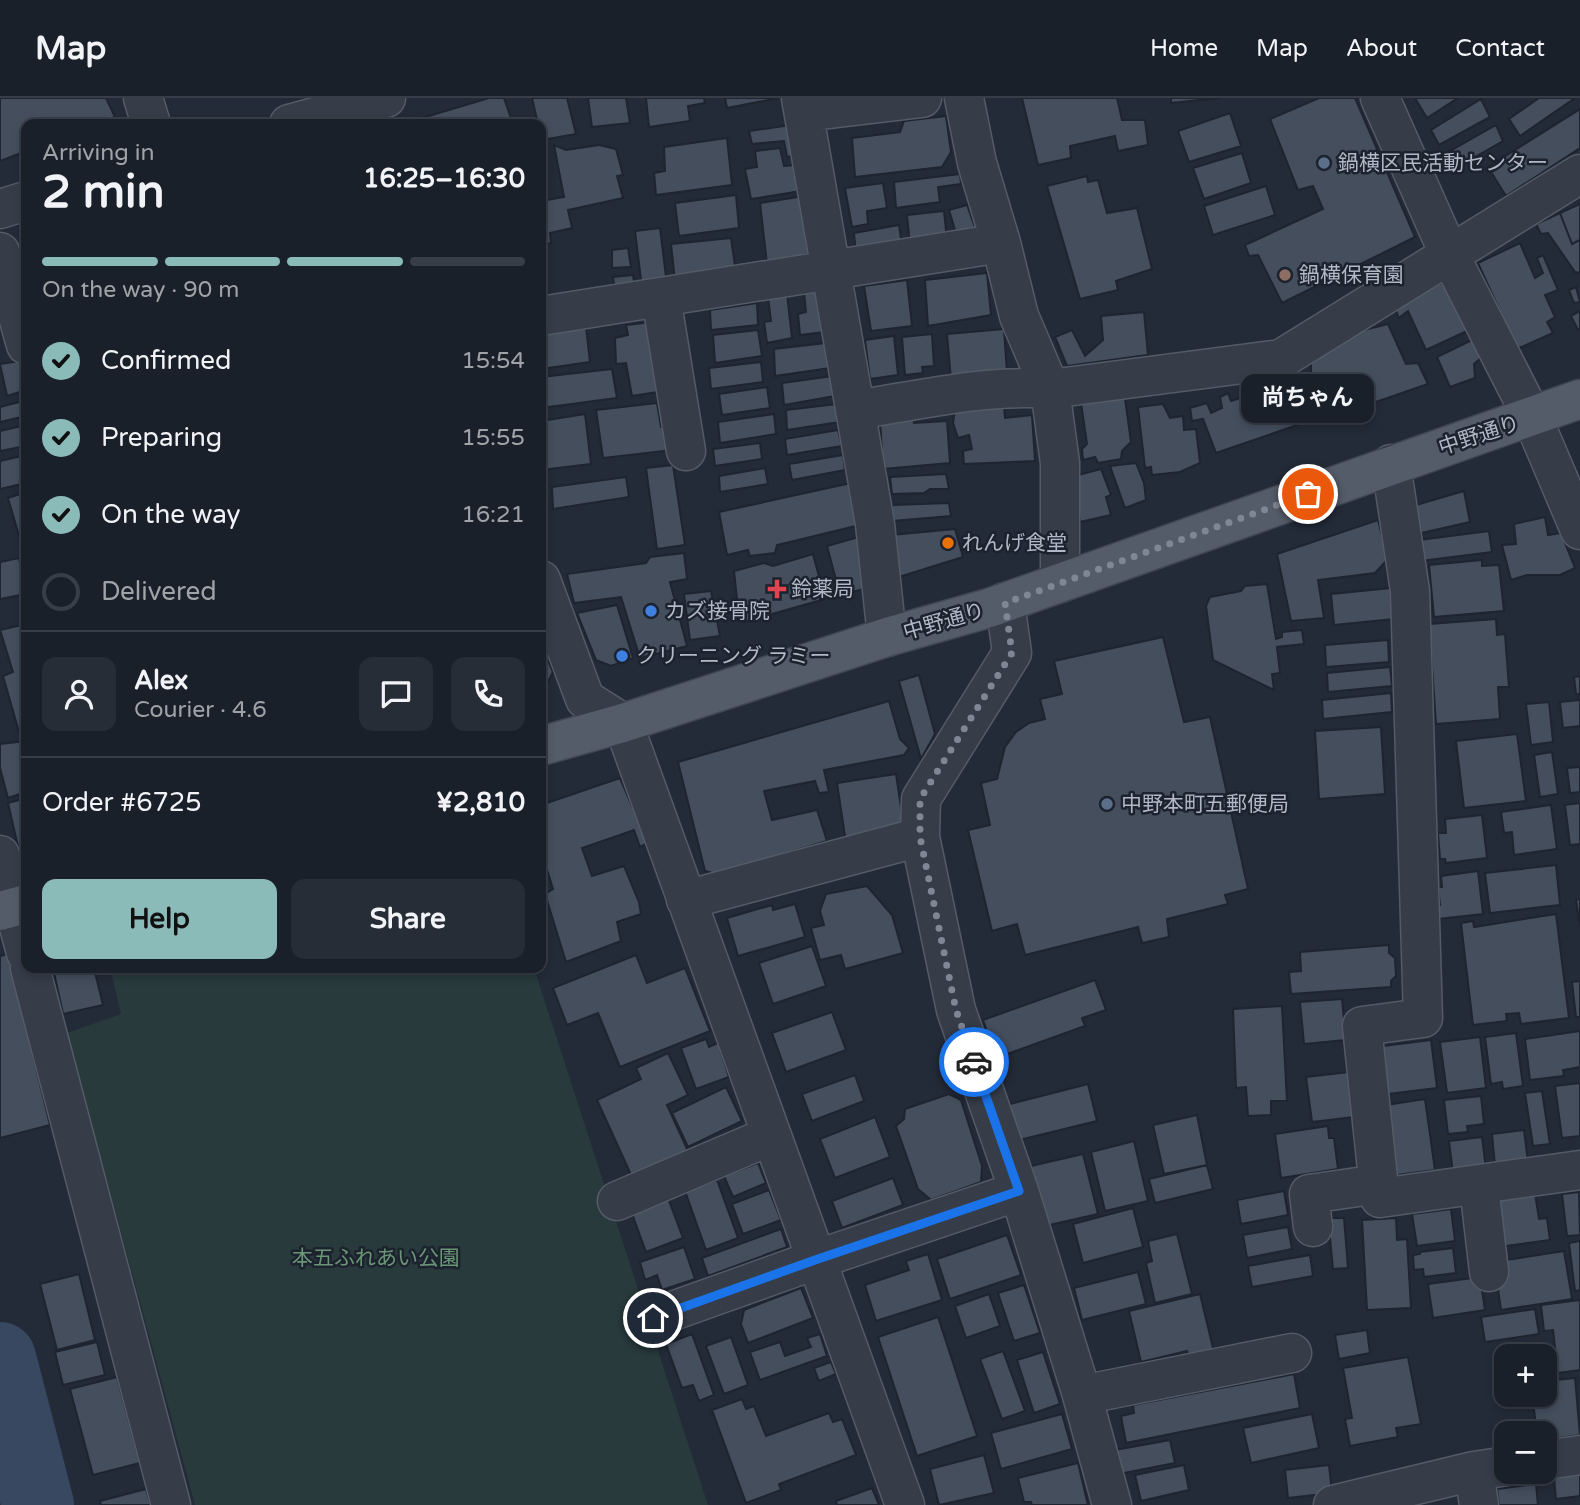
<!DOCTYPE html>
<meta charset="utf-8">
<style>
:root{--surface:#1a202a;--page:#272d36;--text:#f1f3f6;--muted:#9fa3a8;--line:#383e47;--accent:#8bbbb9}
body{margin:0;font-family:"Varela Round","Noto Sans JP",sans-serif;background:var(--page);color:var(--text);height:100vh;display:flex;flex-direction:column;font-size:26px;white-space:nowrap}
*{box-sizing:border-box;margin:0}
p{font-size:23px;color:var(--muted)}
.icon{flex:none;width:38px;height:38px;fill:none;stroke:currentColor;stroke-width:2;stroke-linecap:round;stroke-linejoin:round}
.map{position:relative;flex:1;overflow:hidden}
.side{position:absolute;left:21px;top:21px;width:525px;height:854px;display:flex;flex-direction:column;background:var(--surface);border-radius:14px;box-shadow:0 4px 10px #0003,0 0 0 2px var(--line)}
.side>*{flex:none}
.fabs{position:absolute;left:1494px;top:1246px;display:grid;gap:14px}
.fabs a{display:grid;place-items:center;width:63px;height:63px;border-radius:14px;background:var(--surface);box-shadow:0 4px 10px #0003,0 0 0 2px var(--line);font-size:35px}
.pin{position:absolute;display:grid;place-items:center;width:60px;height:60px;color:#fff;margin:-30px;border:4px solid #fff;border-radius:50%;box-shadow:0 2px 7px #0007}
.courier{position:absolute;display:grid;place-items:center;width:70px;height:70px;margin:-35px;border:5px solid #1a73e8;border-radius:50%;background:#fff;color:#222;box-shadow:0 2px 9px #0007}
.bubble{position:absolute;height:49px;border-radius:14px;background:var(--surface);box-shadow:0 4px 10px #0003,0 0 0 2px var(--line);font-size:23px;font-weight:700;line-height:49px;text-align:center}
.overview em{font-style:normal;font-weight:700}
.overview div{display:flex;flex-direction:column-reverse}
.overview{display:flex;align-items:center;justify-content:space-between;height:119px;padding:0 21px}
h1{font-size:46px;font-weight:700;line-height:52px}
.bar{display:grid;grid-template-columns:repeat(4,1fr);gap:10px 7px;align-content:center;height:84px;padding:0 21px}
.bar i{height:9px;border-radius:5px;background:var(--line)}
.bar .on{background:var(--accent)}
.bar p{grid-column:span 4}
.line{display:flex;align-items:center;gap:18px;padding:0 21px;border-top:2px solid var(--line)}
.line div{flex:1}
.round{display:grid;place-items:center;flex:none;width:74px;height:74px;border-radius:14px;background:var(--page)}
ol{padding:0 21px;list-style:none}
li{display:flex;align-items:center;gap:21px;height:77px}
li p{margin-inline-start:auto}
li .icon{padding:7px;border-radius:50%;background:var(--accent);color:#111;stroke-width:4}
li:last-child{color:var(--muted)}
li i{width:38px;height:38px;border:4px solid var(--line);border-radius:50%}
.primary-button{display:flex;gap:14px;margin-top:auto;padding:14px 21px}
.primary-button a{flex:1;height:80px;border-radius:14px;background:var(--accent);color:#111;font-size:28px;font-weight:700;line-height:80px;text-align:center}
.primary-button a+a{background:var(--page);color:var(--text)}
header{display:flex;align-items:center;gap:42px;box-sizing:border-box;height:98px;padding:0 35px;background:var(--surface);border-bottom:2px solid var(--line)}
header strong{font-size:33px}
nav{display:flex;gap:38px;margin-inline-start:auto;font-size:24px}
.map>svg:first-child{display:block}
.green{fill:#283a3c}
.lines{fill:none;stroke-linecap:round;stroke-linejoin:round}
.river{stroke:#394861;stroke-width:72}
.building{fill:#444e5d;stroke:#1e2430;stroke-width:2}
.minor-casing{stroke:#545b67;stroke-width:41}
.major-casing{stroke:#404652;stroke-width:41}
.minor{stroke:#363d49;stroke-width:38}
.major{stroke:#545c69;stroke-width:38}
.done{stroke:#7f8794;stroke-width:7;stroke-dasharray:0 12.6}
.route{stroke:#1a73e8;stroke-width:9}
.service-dot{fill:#5c6f8a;stroke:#1c222e;stroke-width:2.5}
.education-dot{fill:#8d6e63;stroke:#1c222e;stroke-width:2.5}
.food-dot{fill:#e8710a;stroke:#1c222e;stroke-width:2.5}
.health-dot{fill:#e0444e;stroke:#1c222e;stroke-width:2.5}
.shop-dot{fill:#3f7fe0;stroke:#1c222e;stroke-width:2.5}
.labels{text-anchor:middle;stroke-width:5;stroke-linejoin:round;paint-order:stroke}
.poi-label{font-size:21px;fill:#b1b8c5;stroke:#1c222e;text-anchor:start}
.street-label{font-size:21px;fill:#b1b8c5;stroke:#1c222e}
.park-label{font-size:21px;fill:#6a9576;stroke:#1c222e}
</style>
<header>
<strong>Map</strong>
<nav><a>Home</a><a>Map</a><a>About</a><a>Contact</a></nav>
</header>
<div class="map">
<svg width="1580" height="1407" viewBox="0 0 1580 1407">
<rect width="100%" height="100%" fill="#232b38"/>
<path class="green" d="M110,870H534L708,1407H195L67,935L121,916Z"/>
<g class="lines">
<path class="river" d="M0,1260L38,1407"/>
</g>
<path class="building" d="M0,0H106L115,19L96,26H26V53L0,63Z
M489,0H504L513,26H402Z
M532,0H567L576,36L542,42L541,26H538Z
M588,0H626L630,25L592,29Z
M646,0H704L705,5L688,8L690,23L649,29Z
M725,0H779L727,10Z
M1022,0H1117L1122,22H1145L1148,47L1118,53L1115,38L1070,48L1071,60L1038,67Z
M1171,0H1219L1171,5Z
M1319,0H1355L1415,139L1282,205L1258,157L1249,158L1245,147L1323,111L1313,88L1298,92L1270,21Z
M1415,0H1458L1427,20Z
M1539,0H1575L1520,38L1509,21Z
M1481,1L1490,19L1439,47L1431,32Z
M1580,11V50L1506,98L1488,69Z
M1230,15L1241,48L1189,64L1178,33Z
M946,18L951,54L942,69L855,79L852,40L900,34L904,23Z
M791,27L797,57L787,59L784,43L752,46L749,33Z
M1496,27L1503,43L1452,72L1443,57Z
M727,40L732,87L656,97L654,75L665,73L664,49Z
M554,47L566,52L599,47L616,51L623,77L617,78L623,100L568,112L572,130L550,135L551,145L541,147V103L564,99Z
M780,50L784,68L796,67L801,93L751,101L745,71L757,69L755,53Z
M1242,55L1251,85L1204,101L1193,70Z
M960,76L961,86L938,89L940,104L896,110L894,84Z
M1087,78L1088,84L1098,82L1107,115L1137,110L1152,171L1116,183L1118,192L1080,201L1047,88Z
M883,85L887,110L867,113L868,126L852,129L845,90Z
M1266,88L1275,117L1213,137L1204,108Z
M736,97L739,130L679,138L675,105Z
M804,98L813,159L767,166L760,105Z
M1580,106V142L1572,146L1560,115Z
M967,107L977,135L958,142L949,112Z
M944,113L947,142L910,147L907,117Z
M1560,115L1572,146L1580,142V175L1575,174L1548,135L1541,136L1536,126Z
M899,127L902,148L856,157L854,135Z
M660,130L667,187L642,190L635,133Z
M731,140L736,175L675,183L671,146Z
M1520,145L1535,180L1543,175L1537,160L1543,157L1558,192L1545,197L1555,219L1547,224L1553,235L1517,251L1478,165Z
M628,150L631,169L612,170V152Z
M987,175L991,217L928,228L925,182Z
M633,177L635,190L615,193L613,179Z
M907,182L912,228L871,233L864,188Z
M1430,185L1446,186L1467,233L1426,252L1408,213L1399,220L1395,210Z
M1576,189L1580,204L1574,205L1569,192Z
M813,192L821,196L825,234L800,237L798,216L806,214L804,194Z
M787,196L792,240L767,245L764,224L771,223L768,199Z
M757,205L758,227L711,232L710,212Z
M1580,213V231L1578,232L1571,218Z
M1144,214L1148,257L1067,268L1055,239L1072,232L1085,258L1103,242L1101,218Z
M653,224L664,293L632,298L626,265L616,266L615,240L628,237L626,227Z
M1388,226L1406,266L1418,265L1428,286L1341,316L1328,288L1311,279V262L1360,233Z
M586,229L590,264L541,271V236Z
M1004,231L1007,275L951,282L947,236Z
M758,232L762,258L715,265L713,237Z
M932,236L934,268L922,269L923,275L905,277L902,239Z
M894,238L898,277L870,281L865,242Z
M1474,241L1482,259L1474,266L1475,280L1450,289L1437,259Z
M826,245L830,270L775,278L774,251Z
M20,263L26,292L7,298L0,266Z
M761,264L763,284L711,291L709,270Z
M612,271L617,300L541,310V279Z
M833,278L835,298L784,307L782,285Z
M767,289L770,310L722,317L719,296Z
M1268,291L1283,294L1288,305L1297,304L1306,324L1216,355L1203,321L1192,323L1190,310L1207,305L1211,315L1222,310L1220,299L1228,295L1231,303Z
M1125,300L1131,344L1122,353L1121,361L1098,365L1095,359L1083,362L1082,351L1087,346L1081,305Z
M23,303L26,318L0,324V309Z
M657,305L661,329L669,328L673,352L603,360L596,312Z
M837,306L840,324L787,332L786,312Z
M1163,306L1170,320L1183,318L1184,332L1196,331L1200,365L1180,374L1152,377L1151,369L1145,370L1138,309Z
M1004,309L1005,320L1032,317L1035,363L964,366L963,353L972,351L969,337L958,340L953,325L955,311Z
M585,316L591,366L541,372V323Z
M774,316L776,336L720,345L718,324Z
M913,317L914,325L947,323L950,365L883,371L880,321Z
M26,327V348L0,353V333Z
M838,332L842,348L787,357L785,341Z
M760,345L762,361L715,368L713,351Z
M26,357V385L0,391V363Z
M843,357L845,372L792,382L789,366Z
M1136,365L1144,385L1146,402L1125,410L1110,368Z
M673,367L685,447L657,451L646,370Z
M765,370L768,386L720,394L719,378Z
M1101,371L1111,397L1106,399L1111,417L1080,424L1076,396L1078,377Z
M946,376L949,391H930L924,395L892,396L890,379Z
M626,379L629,399L553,411L552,389Z
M851,385L860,427L777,447L775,455L750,458L748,452L727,457L719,414Z
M1464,393L1470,424L1417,436L1416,407Z
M26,394V447L22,448L8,400Z
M949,405L951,418L892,423V407Z
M1545,419L1548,437L1561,435L1575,470L1560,477H1527L1511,482L1502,447L1516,446L1514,426Z
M1378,422L1388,461L1375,475L1318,482L1324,520L1291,523L1277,456Z
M955,431L963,459L899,479L891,437Z
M1489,433L1492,454L1421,463L1419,442Z
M862,438L868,490L844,496L835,478L827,448Z
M684,455L687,481L670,484L687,548L640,560L621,499L574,505L567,476L646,465L650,459Z
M813,456L825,501L744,524L737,501L734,473L764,465L773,468Z
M19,460L26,496L0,501V464Z
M1482,462V468L1499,467L1504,513L1434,519L1429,467Z
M1267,486L1276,541L1282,539V534L1302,532L1304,546L1277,549L1280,575L1272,576L1274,592L1213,562L1206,508L1210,499L1241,493L1245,488Z
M1391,490L1394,521L1334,527L1331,496Z
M711,493L720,538L690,542L684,496Z
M617,507L633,560L611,568L596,562L577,515Z
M1496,521L1497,537L1505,536L1509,589H1498L1500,621L1436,626L1429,526Z
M26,526V631L19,634L3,578L13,574L0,532Z
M1163,539L1184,624L1210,619L1248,791L1225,797L1228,806L1167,821L1169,839L1142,845L1138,829L1025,857L1017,826L992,833L968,732L990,727L981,685L997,681L1005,649L1016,634L1029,625L1045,621L1040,601L1062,596L1054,563Z
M1388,542L1389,564L1326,569L1325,547Z
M541,546L553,574L545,590L541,591Z
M1390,569L1392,588L1328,594L1327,575Z
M919,577L935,636L921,661L899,583Z
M1580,578V596H1576L1574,579Z
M1391,595L1392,614L1323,621L1322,602Z
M1580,602V628L1563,630L1560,604Z
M889,603L900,641L909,650L904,657L824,672L829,694L819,695L815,683L764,693L772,722L817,712L827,743L716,776L705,773L678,664Z
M1549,604L1553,644L1531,647L1526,606Z
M1381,629L1385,696L1319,701L1315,633Z
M1517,636L1526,703L1464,710L1456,643Z
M26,643V694L8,700L0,670V646Z
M1552,654L1558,696L1540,699L1534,657Z
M1580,669V694L1570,695L1567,670Z
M896,676L905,736L846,745L837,685Z
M620,680L648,745L640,749L634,732L582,750L592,778L624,768L639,804L641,816L617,824L621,843L566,864L545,796L553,791L541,752V707Z
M26,700V755L20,757L8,705Z
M1580,705V746L1570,747L1565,707Z
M1551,707L1557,751L1514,757L1512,734L1504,735L1501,714Z
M1482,717L1487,760L1446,765L1445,761H1440L1438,735H1446L1445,721Z
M1556,767L1560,807L1490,815L1485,775Z
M1478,773L1483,816L1438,821L1436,808L1440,807L1438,789H1442L1441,778Z
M867,788L892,817L903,855L845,871L841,857L820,862L811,830L824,827L820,813L826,796Z
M1580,801V828L1576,802Z
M795,806L805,839L738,858L727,820L772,807L773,812Z
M1556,816L1569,920L1521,926L1519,915L1506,916L1507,923L1473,927L1461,825L1473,823L1474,829Z
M1389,847V855L1395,860L1396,878L1391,883V889L1291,896L1289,874L1301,873L1300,854Z
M812,848L826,888L773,906L759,865Z
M8,856L50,1027L0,1040V858Z
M636,857L647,885L685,870L710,933L620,969L598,915L567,927L553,890Z
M53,870H94L103,907L63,916Z
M1095,882L1106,912L1082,920L1085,928L996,960L983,922Z
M1580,883V919H1576L1572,884Z
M1342,901L1346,942L1304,946L1300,904Z
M1282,908L1287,1003H1271V1017L1248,1018L1246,989L1236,990L1233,911Z
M832,914L846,952L786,974L772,935Z
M1580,933V969L1563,972L1564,978L1530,982L1525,941Z
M1516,935L1523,988L1503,991L1502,984L1491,986L1485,939Z
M1480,939L1486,990L1447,995L1440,944Z
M706,941L709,949L718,945L729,979L696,991L681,950Z
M1431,942L1437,990L1388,996L1383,948Z
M668,955L688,997L667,1007L688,1053L632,1079L597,1002L641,981L636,970Z
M1349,974L1354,1019L1312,1024L1306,979Z
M855,977L864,1003L812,1023L802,996Z
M1580,985V1038L1562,1040L1555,988Z
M1088,986L1097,1023L1015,1043L1006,1007Z
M726,989L742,1023L688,1049L672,1015Z
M1542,993L1550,1046L1533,1048L1525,995Z
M949,996L961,1002L982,1068L981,1084L931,1102L918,1091L896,1028L904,1021L905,1011Z
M1481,998L1484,1026L1467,1028L1468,1034L1448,1036L1444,1002Z
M1425,1001L1435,1072L1397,1077L1386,1007Z
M1197,1017L1207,1067L1164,1076L1153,1027Z
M875,1019L890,1059L835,1080L820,1041Z
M1328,1028L1329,1040H1334L1338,1071L1281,1080L1275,1036Z
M1524,1032L1528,1064L1495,1068L1492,1036Z
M1482,1039L1486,1071L1453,1075L1449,1043Z
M1134,1043L1148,1103L1105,1113L1091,1054Z
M1083,1056L1098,1116L1045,1128L1031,1068Z
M758,1065L766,1085L733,1099L724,1078Z
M1207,1067L1213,1091L1155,1105L1149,1081Z
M893,1080L903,1107L842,1130L832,1103Z
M717,1082L738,1140L706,1152L685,1093Z
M769,1092L781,1122L743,1136L732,1106Z
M1284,1093L1288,1117L1241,1126L1237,1102Z
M1579,1094L1580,1137L1567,1138L1562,1096Z
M1535,1095L1539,1121L1547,1120L1550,1142L1499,1149L1492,1101Z
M668,1100L683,1140L646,1154L631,1113Z
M1133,1110L1143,1149L1083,1165L1073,1126Z
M1451,1111L1455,1143L1417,1148L1412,1116Z
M1328,1120H1344L1348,1170L1333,1171Z
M1396,1120L1397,1142L1407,1141L1411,1210L1367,1212L1362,1122Z
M1288,1129L1292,1151L1247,1160L1243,1137Z
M781,1131L787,1149L708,1178L702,1160Z
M1177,1136L1192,1196L1155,1205L1146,1165L1152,1163L1148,1143Z
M1007,1137L1021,1177L950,1201L937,1161Z
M1580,1143V1192L1575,1193L1569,1145Z
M684,1149L695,1181L662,1192L657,1177L645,1182L640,1164Z
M1453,1150L1456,1175L1424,1179L1423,1171L1414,1172L1413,1157L1420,1156V1154Z
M1564,1153L1572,1201L1501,1212L1497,1184L1500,1163Z
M928,1156L942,1202L876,1223L865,1187L909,1172L906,1163Z
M1310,1157L1313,1178L1252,1189L1248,1168Z
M1138,1174L1146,1206L1082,1222L1074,1190Z
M79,1176L95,1242L57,1252L40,1186Z
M1480,1179L1485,1212L1433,1220L1428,1186Z
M1024,1187L1040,1235L1014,1243L998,1195Z
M801,1190L813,1220L748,1245L741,1226L744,1212Z
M989,1196L1000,1228L966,1240L955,1208Z
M1200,1196L1214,1254L1189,1260L1187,1253L1141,1264L1129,1213Z
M1580,1202V1272L1558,1275L1553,1232L1544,1233L1541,1207Z
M1535,1211L1539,1236L1485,1244L1481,1219Z
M938,1219L977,1338L917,1358L878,1239Z
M1367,1232L1370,1255L1339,1261L1335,1237Z
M692,1236L714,1297L699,1303L693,1287L682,1290L666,1246Z
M820,1236L827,1258L760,1282L750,1254L780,1244L785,1258L811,1249L807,1240Z
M731,1239L748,1287L724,1296L706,1248Z
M97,1244L105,1277L63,1287L55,1254Z
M1003,1253L1025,1313L1002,1321L980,1261Z
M1043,1254L1060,1306L1034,1315L1017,1262Z
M1408,1259L1421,1326L1396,1330L1398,1339L1350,1348L1345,1321L1352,1320L1343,1270Z
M831,1264L836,1276L819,1283L814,1270Z
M1294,1276L1300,1310L1126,1345L1121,1318L1134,1315L1133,1307Z
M117,1279L140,1365L93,1377L70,1291Z
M1575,1280L1580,1337L1545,1342V1335H1537L1532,1297H1545V1283Z
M742,1301L746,1311L754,1308L766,1338L829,1315L833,1324L842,1321L856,1357L779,1386L781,1392L746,1405L712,1312Z
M1062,1316L1072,1351L1001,1371L991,1335Z
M1312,1316L1319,1350L1251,1365L1243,1330Z
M1170,1342L1175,1365L1119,1376L1115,1352Z
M984,1357L994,1395L939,1407L930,1371Z
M1078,1365L1088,1407H1032L1031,1404H1024L1018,1380Z
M1184,1367L1189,1392L1141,1403L1135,1377Z
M1329,1367L1332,1395L1288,1400L1285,1372Z
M1580,1376V1398L1556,1401L1554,1380Z
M1536,1386L1538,1407H1499L1497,1391Z
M872,1390L879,1407H837L836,1403Z
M146,1391L151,1407H101L100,1403Z"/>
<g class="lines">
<g class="minor-casing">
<path id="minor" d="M143,0L151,26
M801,0L875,426L887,539
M964,0L977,65L1001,145L1019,218L1050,291L1060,365V485
M1380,0L1450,158L1532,319L1580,432
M804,14L922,0
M289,26L386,0
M0,111L26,103
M0,154L26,247
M661,199L686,353
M541,218L1001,145
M856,312C919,302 986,286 1050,291L1281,261L1580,76
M1391,366L1410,493L1423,920L1362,928L1380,1100L1580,1072
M541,482L585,601L623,625L905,1407
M1005,504L1012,555L921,701L920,739L956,912L1019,1093L1082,1297L1112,1407
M0,757L26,855
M686,802L920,739
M30,870L171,1407
M1479,1088L1489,1174
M617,1103L770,1038
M1313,1129L1309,1096L1379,1086
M653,1220L815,1162L1019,1093
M1082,1297L1292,1255
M1545,1362L1580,1357
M1474,1373L1479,1407
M1333,1407L1474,1373L1507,1368"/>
</g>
<g class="major-casing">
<path id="major" d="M541,648L623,625L887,539L989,510L1580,301
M0,813L26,806"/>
</g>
<use href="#minor" class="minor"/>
<use href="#major" class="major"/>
</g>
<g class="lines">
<path class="done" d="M974,964L956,912L920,739V701L1012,555L1005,505L1308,396"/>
<path class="route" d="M653,1220L815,1162L1019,1093L974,964"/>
</g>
<g class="service-dot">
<circle cx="1324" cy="65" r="7"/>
<circle cx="1107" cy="706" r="7"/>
</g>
<circle class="education-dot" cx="1285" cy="177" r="7"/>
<circle class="food-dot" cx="948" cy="445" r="7"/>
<path class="health-dot" d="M773.5 480.5h7v7h7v7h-7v7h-7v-7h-7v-7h7z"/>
<g class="shop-dot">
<circle cx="651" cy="513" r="7"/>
<circle cx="622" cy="558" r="7"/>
</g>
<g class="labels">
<g class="poi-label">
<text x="1338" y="72">鍋横区民活動センター</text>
<text x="1299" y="184">鍋横保育園</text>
<text x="962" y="452">れんげ食堂</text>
<text x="791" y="498">鈴薬局</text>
<text x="665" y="520">カズ接骨院</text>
<text x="636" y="565">クリーニング ラミー</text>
<text x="1121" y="713">中野本町五郵便局</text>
</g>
<g class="street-label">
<text transform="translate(1479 337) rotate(-18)" y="7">中野通り</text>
<text transform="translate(944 523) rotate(-16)" y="7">中野通り</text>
</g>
<g class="park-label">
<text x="376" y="1167">本五ふれあい公園</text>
</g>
</g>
</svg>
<div class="fabs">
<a>+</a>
<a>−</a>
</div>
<div class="pin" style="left:1308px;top:396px;background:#ea580c"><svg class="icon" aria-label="bag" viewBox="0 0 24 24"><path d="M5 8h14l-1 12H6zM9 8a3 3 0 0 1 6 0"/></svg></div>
<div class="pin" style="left:653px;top:1220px;background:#1f2937"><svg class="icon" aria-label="home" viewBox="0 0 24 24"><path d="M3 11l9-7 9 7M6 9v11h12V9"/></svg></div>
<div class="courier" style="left:974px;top:964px"><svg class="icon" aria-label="car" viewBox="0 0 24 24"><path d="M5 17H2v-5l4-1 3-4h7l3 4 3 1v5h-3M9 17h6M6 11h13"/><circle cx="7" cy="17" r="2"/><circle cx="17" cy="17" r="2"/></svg></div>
<div class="bubble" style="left:1241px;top:276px;width:133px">尚ちゃん</div>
<section class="side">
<div class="overview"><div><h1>2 min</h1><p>Arriving in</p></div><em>16:25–16:30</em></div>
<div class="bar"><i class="on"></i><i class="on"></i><i class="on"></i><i></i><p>On the way · 90 m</p></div>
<ol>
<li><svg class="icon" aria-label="check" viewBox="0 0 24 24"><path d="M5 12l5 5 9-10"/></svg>Confirmed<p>15:54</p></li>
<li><svg class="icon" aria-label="check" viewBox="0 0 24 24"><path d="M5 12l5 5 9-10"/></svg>Preparing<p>15:55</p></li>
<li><svg class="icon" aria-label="check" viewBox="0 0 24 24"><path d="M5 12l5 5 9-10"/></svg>On the way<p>16:21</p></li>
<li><i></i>Delivered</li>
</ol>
<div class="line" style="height:126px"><a class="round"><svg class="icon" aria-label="person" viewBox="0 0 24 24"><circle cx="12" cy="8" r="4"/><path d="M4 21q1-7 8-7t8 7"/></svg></a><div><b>Alex</b><p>Courier · 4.6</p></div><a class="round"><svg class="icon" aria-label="chat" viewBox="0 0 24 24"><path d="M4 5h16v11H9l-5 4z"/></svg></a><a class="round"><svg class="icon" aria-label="phone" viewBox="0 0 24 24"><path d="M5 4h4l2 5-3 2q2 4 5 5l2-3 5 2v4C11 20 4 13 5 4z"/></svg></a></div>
<div class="line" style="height:91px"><div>Order #6725</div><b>¥2,810</b></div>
<div class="primary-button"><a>Help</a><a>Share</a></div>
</section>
</div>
